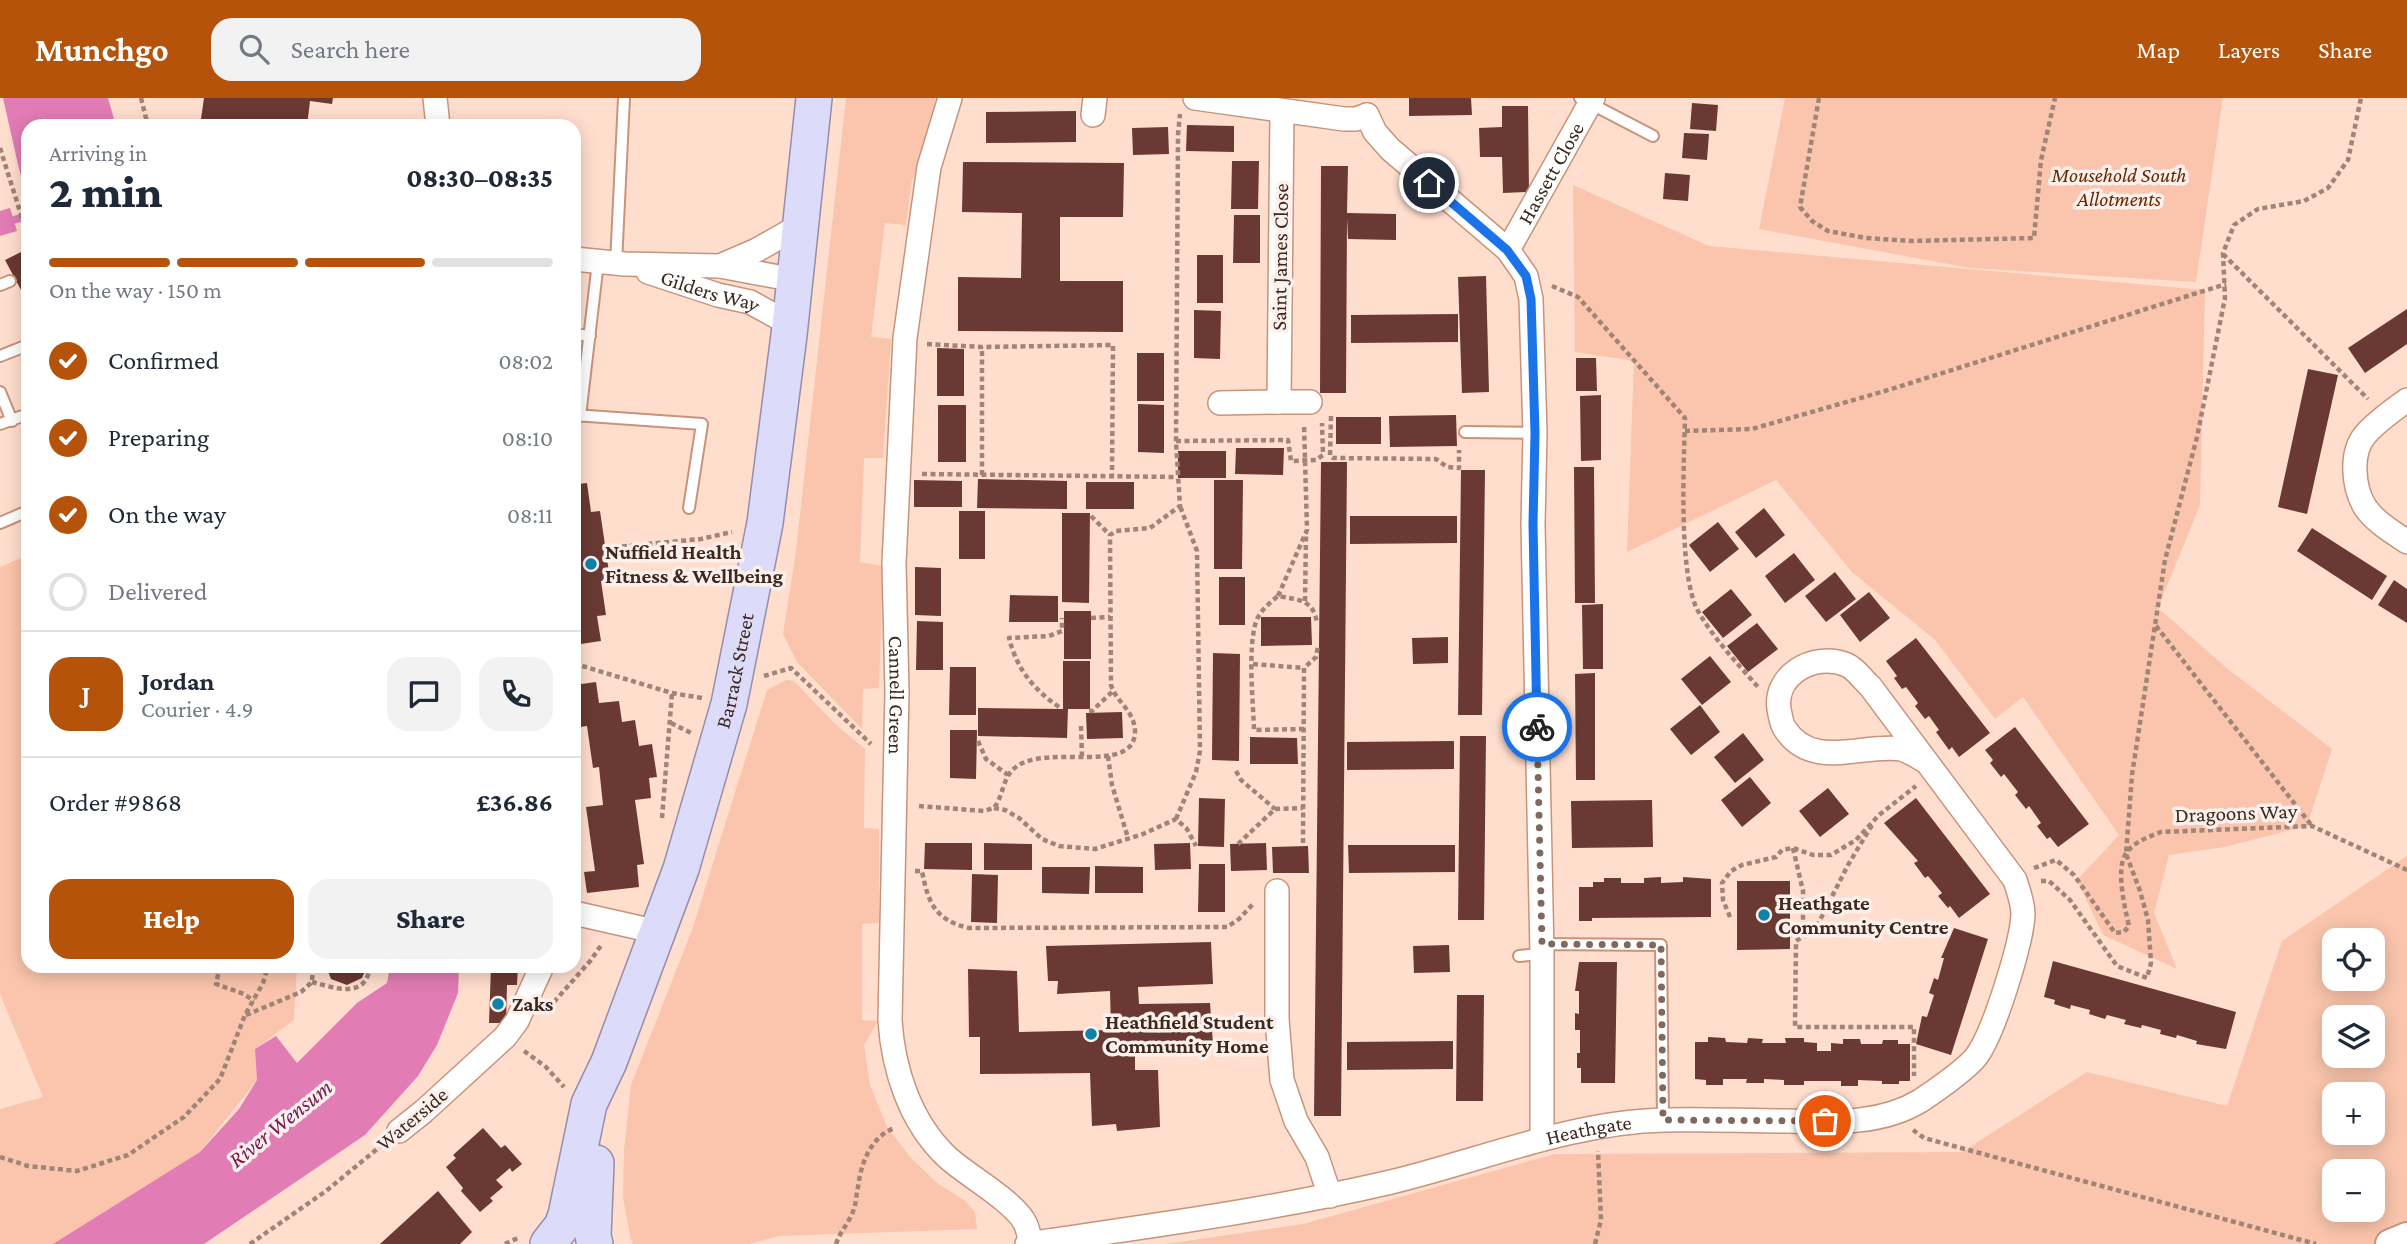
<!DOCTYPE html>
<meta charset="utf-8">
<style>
:root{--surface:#fff;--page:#f2f2f3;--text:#1f2937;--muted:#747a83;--line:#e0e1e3;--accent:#b45309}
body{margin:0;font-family:"Crimson Pro",serif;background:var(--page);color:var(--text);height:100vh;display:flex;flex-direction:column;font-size:26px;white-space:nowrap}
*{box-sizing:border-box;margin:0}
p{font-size:23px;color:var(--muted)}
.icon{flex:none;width:38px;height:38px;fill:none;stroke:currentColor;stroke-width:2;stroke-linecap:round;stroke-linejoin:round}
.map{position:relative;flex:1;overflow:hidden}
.drawer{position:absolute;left:21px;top:21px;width:560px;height:854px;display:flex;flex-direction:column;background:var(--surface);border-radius:21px;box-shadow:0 4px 18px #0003}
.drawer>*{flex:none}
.buttons{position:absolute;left:2322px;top:830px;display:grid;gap:14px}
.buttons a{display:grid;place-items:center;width:63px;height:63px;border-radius:14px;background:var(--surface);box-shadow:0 4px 18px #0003;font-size:35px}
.pin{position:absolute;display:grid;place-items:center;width:60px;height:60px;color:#fff;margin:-30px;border:4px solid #fff;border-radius:50%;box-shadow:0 2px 7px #0007}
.courier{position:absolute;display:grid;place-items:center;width:70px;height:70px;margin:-35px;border:5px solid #1a73e8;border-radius:50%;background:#fff;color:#222;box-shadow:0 2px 9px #0007}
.headline em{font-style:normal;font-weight:800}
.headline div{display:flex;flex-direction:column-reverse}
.headline{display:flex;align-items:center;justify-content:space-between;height:119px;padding:0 28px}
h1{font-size:46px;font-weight:800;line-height:52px}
.bar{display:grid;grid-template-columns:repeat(4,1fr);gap:10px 7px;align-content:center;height:84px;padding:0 28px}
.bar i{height:9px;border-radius:5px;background:var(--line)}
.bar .current{background:var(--accent)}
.bar p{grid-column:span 4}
.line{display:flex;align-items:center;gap:18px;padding:0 28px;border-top:2px solid var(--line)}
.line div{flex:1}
.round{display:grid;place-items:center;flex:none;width:74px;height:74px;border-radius:21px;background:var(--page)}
ol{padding:0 28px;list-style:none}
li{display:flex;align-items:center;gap:21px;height:77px}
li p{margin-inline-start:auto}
li .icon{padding:7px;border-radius:50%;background:var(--accent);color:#fff;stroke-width:4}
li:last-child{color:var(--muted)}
li i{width:38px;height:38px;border:4px solid var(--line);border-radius:50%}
.primary-button{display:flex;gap:14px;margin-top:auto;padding:14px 28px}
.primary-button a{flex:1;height:80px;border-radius:21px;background:var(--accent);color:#fff;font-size:28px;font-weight:800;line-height:80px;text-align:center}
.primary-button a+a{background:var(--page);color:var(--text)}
header{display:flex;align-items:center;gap:42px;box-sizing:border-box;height:98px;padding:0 35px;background:var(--accent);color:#fff}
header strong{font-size:33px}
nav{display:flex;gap:38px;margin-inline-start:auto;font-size:24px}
.search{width:490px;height:63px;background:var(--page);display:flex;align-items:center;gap:18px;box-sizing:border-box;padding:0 24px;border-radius:21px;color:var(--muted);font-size:26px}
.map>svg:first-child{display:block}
.green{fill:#fac5ac;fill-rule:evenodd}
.water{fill:#e27cb4}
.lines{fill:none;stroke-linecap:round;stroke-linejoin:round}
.stream{stroke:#e27cb4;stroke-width:8}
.building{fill:#6a3933}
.service-casing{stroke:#c7947b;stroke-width:14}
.minor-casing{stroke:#c7947b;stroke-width:26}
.tertiary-casing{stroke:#c7947b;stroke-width:32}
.primary-casing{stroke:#958daa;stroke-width:38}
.path{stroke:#a08477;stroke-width:4.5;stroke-dasharray:5 3.5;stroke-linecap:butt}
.service{stroke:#fff;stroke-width:10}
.minor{stroke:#fff;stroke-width:23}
.tertiary{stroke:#fff;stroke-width:28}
.primary{stroke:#dcdbf9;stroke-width:35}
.done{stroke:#81685c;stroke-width:7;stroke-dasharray:0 12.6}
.route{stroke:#1a73e8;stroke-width:9}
.poi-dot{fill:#0c84a9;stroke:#fbf0eb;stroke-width:2.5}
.labels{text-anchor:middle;stroke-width:7;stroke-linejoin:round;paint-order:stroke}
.street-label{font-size:21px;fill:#3d281e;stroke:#fbf0eb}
.park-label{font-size:21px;font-style:italic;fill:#682800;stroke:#fbf0eb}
.poi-label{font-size:21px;font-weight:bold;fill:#3d281e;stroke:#fbf0eb;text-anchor:start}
.water-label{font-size:23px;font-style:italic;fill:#751b53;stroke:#fbf0eb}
</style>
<header>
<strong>Munchgo</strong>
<div class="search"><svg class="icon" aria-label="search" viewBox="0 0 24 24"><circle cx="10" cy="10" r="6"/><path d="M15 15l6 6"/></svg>Search here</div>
<nav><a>Map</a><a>Layers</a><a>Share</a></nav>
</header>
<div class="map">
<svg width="2407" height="1146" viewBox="0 0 2407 1146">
<rect width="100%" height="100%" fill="#ffdece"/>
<path class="green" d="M846,0H935V16L911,86L906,127L885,125L871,239L891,241L883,360H864L860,464L883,468L879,590L863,591L862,631L797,564L783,536L796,453Z
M1785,0H2223L2196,184L1970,170L1759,131Z
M1573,87L1709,148L2205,192L2200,407L2158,510L2228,571L2332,651L2307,728L2225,749L2169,757L2154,815L2177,871L2103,837L2077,782L2119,737L2023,599L1995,621L1935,542L1852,474L1776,382L1627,454L1634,263L1575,254Z
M28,457V868H297L294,922L255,951L257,982L200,1054L148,1088L53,1146H0V1011L43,999L0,896V469Z
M786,582L794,583L835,626L865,651L864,730L879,731V825L862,826V922L878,923L864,947L870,987L887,1029L911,1060L937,1085L964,1102L975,1114L977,1131L779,1138L749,1146H633L631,1142L623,1100L624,1052L631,987L692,832L767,592Z
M2407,758V1146H1165L1303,1126L1555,1056L1962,1054L2087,974L2227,1008L2282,843ZM2334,842H2373V880H2334ZM2334,919H2373V957H2334ZM2334,996H2373V1034H2334ZM2334,1073H2373V1111H2334Z"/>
<path class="water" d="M3,0H108L116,28H28V102L19,71Z
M10,110L17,133L0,138V113Z
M390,868H459L458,895L437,947L418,978L365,1037L204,1146H53L200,1054L239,1011L257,982L255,951L276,938L297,965L357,905L387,885Z"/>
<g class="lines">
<path class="stream" d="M13,122L28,118"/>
</g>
<path class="building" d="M204,0H333L332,6L310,3L307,28H200Z
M1409,0H1471L1472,17L1409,18Z
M1692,5L1718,7L1716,33L1690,31Z
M1502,8H1528L1529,94L1503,95L1502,59H1480L1479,30L1502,29Z
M1076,13V44L986,45V14Z
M1187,27L1234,28V54L1186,53Z
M1168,29L1169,56L1133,57L1132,30Z
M1684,35L1709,36L1707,62L1682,60Z
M1232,63H1259L1258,111H1231Z
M963,64L1124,65L1123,119H1060V183H1123V234L958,233V179L1021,180L1022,115L962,114Z
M1321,68H1348L1347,115L1396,116V142L1348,141L1347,120L1346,295H1320Z
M1665,75L1690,77L1688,103L1663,101Z
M1234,117H1260V165H1233Z
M23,153L28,162V205L5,162Z
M1197,157H1223V205H1197Z
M1486,178L1489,294L1462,295L1458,179Z
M2407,211V246L2365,275L2348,250Z
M1194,212L1221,213L1220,261L1194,260Z
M1458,216V244L1351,245V217Z
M937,250L964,251V298H937Z
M1137,255H1164V303H1137Z
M1576,260H1596L1597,293H1576Z
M2308,271L2338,277L2307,416L2278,409Z
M1601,297V362L1581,363L1580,298Z
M1138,306L1164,307V355L1138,354Z
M938,307H966V364H938Z
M1456,317L1457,348L1390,349L1389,318Z
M1336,319H1381V346H1336Z
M1236,350H1284L1283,377L1235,376Z
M1178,353H1226V380H1178Z
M574,360L579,386L587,385L591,414L600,413L610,481L601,483L606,517L597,518L601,543L574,547Z
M1321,364H1347L1341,1018H1314Z
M1574,369H1594L1595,505H1575Z
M1461,372H1485L1482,617H1458Z
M978,381L1067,383V411L977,410Z
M914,382L962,383V409H914Z
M1214,382H1243L1242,471H1214Z
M1086,384H1134V411H1086Z
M1764,410L1785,437L1756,460L1735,434Z
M959,413H985V461H959Z
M1062,415H1090L1089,505L1062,504Z
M1350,418H1457V445L1350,446Z
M1718,424L1739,451L1710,474L1689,447Z
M2312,430L2387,478L2372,502L2297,453Z
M1794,455L1815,482L1785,505L1765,478Z
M915,469L941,470V518L915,517Z
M1835,474L1856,501L1826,524L1805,498Z
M1219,479H1245V527H1219Z
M2394,482L2407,491V525L2378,507Z
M1731,491L1752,517L1723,540L1702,514Z
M1869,494L1890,520L1860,544L1840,517Z
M1010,497L1058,498V524H1009Z
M1603,506V571H1583L1582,507Z
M1064,513H1091V561H1064Z
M1261,519H1311L1312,547L1261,548Z
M917,523L943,524V572H916Z
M1757,525L1778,551L1748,574L1727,548Z
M1448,539V565L1413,566L1412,540Z
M1916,540L1990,635L1959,659L1952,649L1949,652L1936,634L1939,632L1929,618L1925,621L1915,608L1918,605L1906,589L1902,591L1894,580L1897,578L1886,563Z
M1213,555L1240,556L1239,663L1212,662Z
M1710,558L1731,584L1702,607L1681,581Z
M1063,563H1090V611H1068L1067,640L978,638V610L1063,611Z
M950,569H976V617H949Z
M1595,575V682H1576L1575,576Z
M596,584L599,605L619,603L622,624L635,622L639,648L652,646L657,679L649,680L651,700L635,702L644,766L637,767L639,789L587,795L584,774L595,773L586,709L603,707L599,669L593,670L587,628L574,630V587Z
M1700,607L1720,634L1691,657L1670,631Z
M1122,614L1123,640L1087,641L1086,615Z
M2015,629L2089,726L2058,749L2050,739L2047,741L2037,728L2041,725L2029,708L2026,711L2015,697L2018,694L2004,676L2001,679L1990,665L1993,662L1985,652Z
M950,632H977L976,681L950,680Z
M1743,635L1764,662L1735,685L1714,659Z
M1460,638H1486L1484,822H1458Z
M1250,639L1297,640L1298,666H1250Z
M1454,643V671L1347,672V644Z
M1750,679L1771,705L1742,729L1721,702Z
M1828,690L1849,716L1820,739L1799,713Z
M1199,700L1225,701L1224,749L1198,748Z
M1916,700L1990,796L1959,820L1950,808L1948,810L1938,798L1942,795L1928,778L1925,780L1914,765L1918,763L1884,725Z
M1652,702L1653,749L1572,750L1571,703Z
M925,745H972V772L924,771Z
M984,745L1032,746V772H984Z
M1190,745L1191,771L1155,772L1154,746Z
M1266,745L1267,772L1231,773L1230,746Z
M1348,747H1455V774L1349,775Z
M1308,748L1309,775H1273L1272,749Z
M1199,766H1225V814H1198Z
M1095,768L1143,769V795H1095Z
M1042,769H1090L1089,796L1042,795Z
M972,776L998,777L997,825L971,824Z
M1661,779V785L1683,784V779L1711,781V819L1592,820V823H1579V789H1593V784H1604V780H1621V785H1644V780Z
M1737,783H1790V851L1737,852Z
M1954,830L1988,841L1951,957L1916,946L1922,918L1927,919L1934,897L1929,895L1934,880L1938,882L1944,860H1941Z
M1211,844L1213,886L1138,889L1139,906L1210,905L1213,946L1207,945V955L1135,956V972H1158L1160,1029L1117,1033L1116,1026L1092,1028L1090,975L980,976V939H969L968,871L1017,873L1019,934L1111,932L1110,893L1057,896L1058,883H1048L1046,848Z
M1449,847L1450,874L1414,875L1413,848Z
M2053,863L2236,914L2226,951L2196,946L2197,943L2177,937L2176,940L2160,936L2161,932L2142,927L2141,930L2124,926L2126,922L2107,917L2105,921L2089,916L2090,912L2071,907L2070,911L2054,906L2055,902L2044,899Z
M1579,864H1617L1615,985H1581V970H1577V955H1580V932H1575V915L1579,916V893H1575Z
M326,868H367L362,880L347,887L331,881Z
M491,868H518L517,887H507L506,925H489Z
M1457,897H1484L1483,1003H1456Z
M1708,939L1725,940L1726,944L1747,945L1748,940L1763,941L1762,945H1786L1785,940H1804V944L1817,945V953H1831V945L1843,946V941H1860L1861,946H1882L1883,942H1898V946H1910V983H1899V986H1882V983L1858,982V988H1841V983H1804V987H1784V982L1764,981V985H1746L1747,981H1723V987H1706V982L1695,981V944H1708Z
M1453,943V971L1347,972V944Z
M483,1030L501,1050L505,1047L522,1066L512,1074L510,1070L496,1082L503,1089L490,1100L493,1103L480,1114L461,1093L463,1090L446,1069L456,1060L453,1057Z
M438,1093L472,1134L460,1146H380Z"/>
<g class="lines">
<g class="service-casing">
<path id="service" d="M1580,0L1653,38
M616,166L624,0
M0,187L10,183
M574,236L590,238
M0,258L28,247
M0,294L12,323
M574,317L702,326L689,410
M580,318L598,164
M0,326L28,316
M1465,334L1535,335
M0,425L28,413
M1542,846L1661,847L1663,1022
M1519,858L1542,856"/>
</g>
<g class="minor-casing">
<g id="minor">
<path d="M435,0L438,28"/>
<path id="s1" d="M950,0L929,69L905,240L894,465L897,594L890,922C893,971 910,1024 947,1059C965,1076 1015,1104 1025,1125C1028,1131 1029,1139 1032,1145"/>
<path d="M1195,0L1344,21H1356L1367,17"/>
<path d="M1282,14L1279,304H1310"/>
<path d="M1093,17L1095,0"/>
<path d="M1367,17L1375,34L1390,51L1508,152L1526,178L1531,201L1535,335L1533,426L1542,856V1041"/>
<path id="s2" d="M1508,152L1593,0"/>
<path d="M574,161L625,166L720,168L795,182"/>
<path d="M720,168L757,152L801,127"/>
<path id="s3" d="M648,174L718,197L750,204L790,226"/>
<path d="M2407,302C2392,313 2377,323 2365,337C2350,355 2353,389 2365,409C2375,424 2393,434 2407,444"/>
<path d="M1220,305L1279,304"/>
<path d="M1277,793V921L1282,982L1296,1023L1317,1059L1330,1098"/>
<path d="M574,815L658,834"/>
<path d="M399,1033L424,1013L505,939L517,923L542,868"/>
<path id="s4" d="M1027,1146C1149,1128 1271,1112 1391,1084C1482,1062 1571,1024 1665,1022C1706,1021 1747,1023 1788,1023C1833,1024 1880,1027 1920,1003C1934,994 1965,972 1975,960C1993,939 2022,844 2023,816C2023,805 2018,792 2015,782L1870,588C1863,582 1856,571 1847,567C1814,553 1770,578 1780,616C1781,621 1782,627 1785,631C1812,673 1863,645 1901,651C1909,653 1918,659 1925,663"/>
</g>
</g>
<g class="tertiary-casing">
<path id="tertiary" d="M2390,1146L2407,1139"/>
</g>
<g class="primary-casing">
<g id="primary">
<path id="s5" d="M548,1146L562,1128L566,1117L589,1006L609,964L681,771L729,606L765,425L789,237L814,0"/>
<path d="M595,1146L593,1138L596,1065"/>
</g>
</g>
<path class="path" d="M141,0L148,28
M1819,0L1800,109L1812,123L1828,133L1866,140L1912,143L2034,140L2041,62L2055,0
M0,50L28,139
M2223,156L2368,301
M1552,188L1578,199L1685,320C1684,365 1678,476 1698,513C1714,541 1737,565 1758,589
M927,246L982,249L1113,247L1112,378
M1331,318L1330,358L1333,360L1436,361L1447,369L1459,370V352
M1685,333L1752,331L1885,293L2226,186
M1176,343L1288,342L1291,363L1316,362L1323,357L1322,325
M922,376L1177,379
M982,377V249
M1091,418L1110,437
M605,450L701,441L732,434
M1278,498L1307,432L1304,326
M1305,503L1306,437
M1091,520L1110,519
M2156,528L2312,728
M1253,566L1304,570
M574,568L579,567L672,595L702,600
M764,578L791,570L871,646
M1059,609C1033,591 1017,571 1009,540L1049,538L1062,533V520
M1089,613H1092L1113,593
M671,625L691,635
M1081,628L1082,658
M1304,631L1254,632C1253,601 1248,556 1255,527C1258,515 1268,506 1278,498C1299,502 1313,501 1317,525
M978,643L986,661L1008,677
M1108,658L1112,687L1128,740
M1236,673L1241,682L1275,711
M919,708L984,713L994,710C1004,697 1002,679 1016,669C1046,645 1134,678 1135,634C1135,613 1116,604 1111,587L1110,437L1116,433L1150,430L1180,408L1176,343L1178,37L1180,16
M994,710L1005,712L1019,720L1042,741L1059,748L1095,751L1143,736L1176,721L1187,731L1196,748
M662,720L672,595
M1176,721L1196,674L1200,653L1197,453L1180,408
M1872,727L1848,767L1816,830L1796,843L1795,929H1914V978
M1303,745L1304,570L1316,559L1318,548
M1238,746L1275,711L1303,710
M1793,750L1803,793V830L1807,837
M2034,770L2056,762L2074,777L2115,835L2124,834L2129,828C2125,811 2116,773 2125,757C2133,744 2148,739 2161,734L2312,728L2407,772
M915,773H922C928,805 935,822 969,830L1227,829L1239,821L1253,806
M2041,783H2049L2070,802L2117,868L2147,880L2151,865L2148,822L2140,793L2126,756L2132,677L2165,462L2197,339L2225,200L2223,155L2234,127L2258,111L2304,103L2328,90L2348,62L2361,0
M1730,819L1723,802L1722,785L1731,773L1742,767L1776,759L1782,752L1793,750L1813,757H1831L1856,742L1879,717L1916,688
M220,868L216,886L244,896L254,903
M312,884C335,890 366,902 370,868
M554,904L591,862L602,846
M246,917L301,894L312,884L313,868
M524,953L546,969L564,989
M1913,1032L1924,1040L2316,1146
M0,1059L28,1068L77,1073L128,1057L184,1019L220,981L245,917L263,885L268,868
M250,1146L326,1093L382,1047
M505,1146L520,1139
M836,1146C840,1134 847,1127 852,1116C856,1108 856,1098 858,1089C861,1065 871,1038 895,1030
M1595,1146L1601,1122L1598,1053"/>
<use href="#service" class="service"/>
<use href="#minor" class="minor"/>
<use href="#tertiary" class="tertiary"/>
<use href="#primary" class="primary"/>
</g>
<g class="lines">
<path class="done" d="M1537,629L1542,846L1661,847L1663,1022L1825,1023"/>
<path class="route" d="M1429,85L1507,152L1526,178L1531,201L1535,335L1533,426L1537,629"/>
</g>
<g class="poi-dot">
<circle cx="591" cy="466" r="7"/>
<circle cx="1764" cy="817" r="7"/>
<circle cx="498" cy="906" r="7"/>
<circle cx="1091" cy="936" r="7"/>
</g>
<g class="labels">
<g class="street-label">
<text dy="7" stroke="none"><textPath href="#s2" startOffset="88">Hassett Close</textPath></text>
<text transform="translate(1280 159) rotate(-89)" y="7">Saint James Close</text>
<text dy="7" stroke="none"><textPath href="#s3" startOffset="65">Gilders Way</textPath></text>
<text dy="7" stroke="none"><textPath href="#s5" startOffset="606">Barrack Street</textPath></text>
<text dy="7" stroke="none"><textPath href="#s1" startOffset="602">Cannell Green</textPath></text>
<text transform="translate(2236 715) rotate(-2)" y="7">Dragoons Way</text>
<text transform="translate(412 1021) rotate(-40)" y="7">Waterside</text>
<text dy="7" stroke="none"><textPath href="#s4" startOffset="574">Heathgate</textPath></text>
</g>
<g class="park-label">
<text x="2119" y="84">Mousehold South<tspan x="2119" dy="24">Allotments</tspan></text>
</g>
<g class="poi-label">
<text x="605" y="461">Nuffield Health<tspan x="605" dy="24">Fitness &amp; Wellbeing</tspan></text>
<text x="1778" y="812">Heathgate<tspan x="1778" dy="24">Community Centre</tspan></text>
<text x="512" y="913">Zaks</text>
<text x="1105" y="931">Heathfield Student<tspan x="1105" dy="24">Community Home</tspan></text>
</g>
<g class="water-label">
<text transform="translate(280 1025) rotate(-39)" y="8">River Wensum</text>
</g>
</g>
</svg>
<div class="buttons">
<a><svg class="icon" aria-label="locate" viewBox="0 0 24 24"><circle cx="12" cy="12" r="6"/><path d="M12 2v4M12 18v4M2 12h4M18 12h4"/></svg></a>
<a><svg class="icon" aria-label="layers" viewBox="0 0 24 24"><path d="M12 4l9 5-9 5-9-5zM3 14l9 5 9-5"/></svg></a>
<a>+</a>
<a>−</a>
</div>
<div class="pin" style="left:1825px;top:1023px;background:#ea580c"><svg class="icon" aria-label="bag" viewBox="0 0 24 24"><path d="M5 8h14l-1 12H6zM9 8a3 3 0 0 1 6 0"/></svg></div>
<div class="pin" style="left:1429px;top:85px;background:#1f2937"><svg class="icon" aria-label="home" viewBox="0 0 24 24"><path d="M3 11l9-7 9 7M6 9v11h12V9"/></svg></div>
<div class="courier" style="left:1537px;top:629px"><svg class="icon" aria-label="bike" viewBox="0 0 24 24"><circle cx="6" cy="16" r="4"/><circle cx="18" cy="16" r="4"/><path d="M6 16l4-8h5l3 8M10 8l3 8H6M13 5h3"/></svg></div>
<section class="drawer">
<div class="headline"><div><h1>2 min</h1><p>Arriving in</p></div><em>08:30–08:35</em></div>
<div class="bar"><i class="current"></i><i class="current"></i><i class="current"></i><i></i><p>On the way · 150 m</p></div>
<ol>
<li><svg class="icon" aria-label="check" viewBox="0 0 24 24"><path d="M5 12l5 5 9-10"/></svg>Confirmed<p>08:02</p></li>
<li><svg class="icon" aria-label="check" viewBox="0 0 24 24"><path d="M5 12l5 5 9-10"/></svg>Preparing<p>08:10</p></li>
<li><svg class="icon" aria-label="check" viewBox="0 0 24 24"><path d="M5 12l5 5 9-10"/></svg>On the way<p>08:11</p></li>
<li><i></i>Delivered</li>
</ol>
<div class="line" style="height:126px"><b class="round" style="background:var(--accent);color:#fff">J</b><div><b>Jordan</b><p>Courier · 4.9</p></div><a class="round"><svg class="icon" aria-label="chat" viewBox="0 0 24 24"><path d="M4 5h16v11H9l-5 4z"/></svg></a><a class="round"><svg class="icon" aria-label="phone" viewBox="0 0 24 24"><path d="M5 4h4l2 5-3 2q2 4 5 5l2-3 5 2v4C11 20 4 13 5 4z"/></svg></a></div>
<div class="line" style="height:91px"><div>Order #9868</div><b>£36.86</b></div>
<div class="primary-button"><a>Help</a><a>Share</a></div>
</section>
</div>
